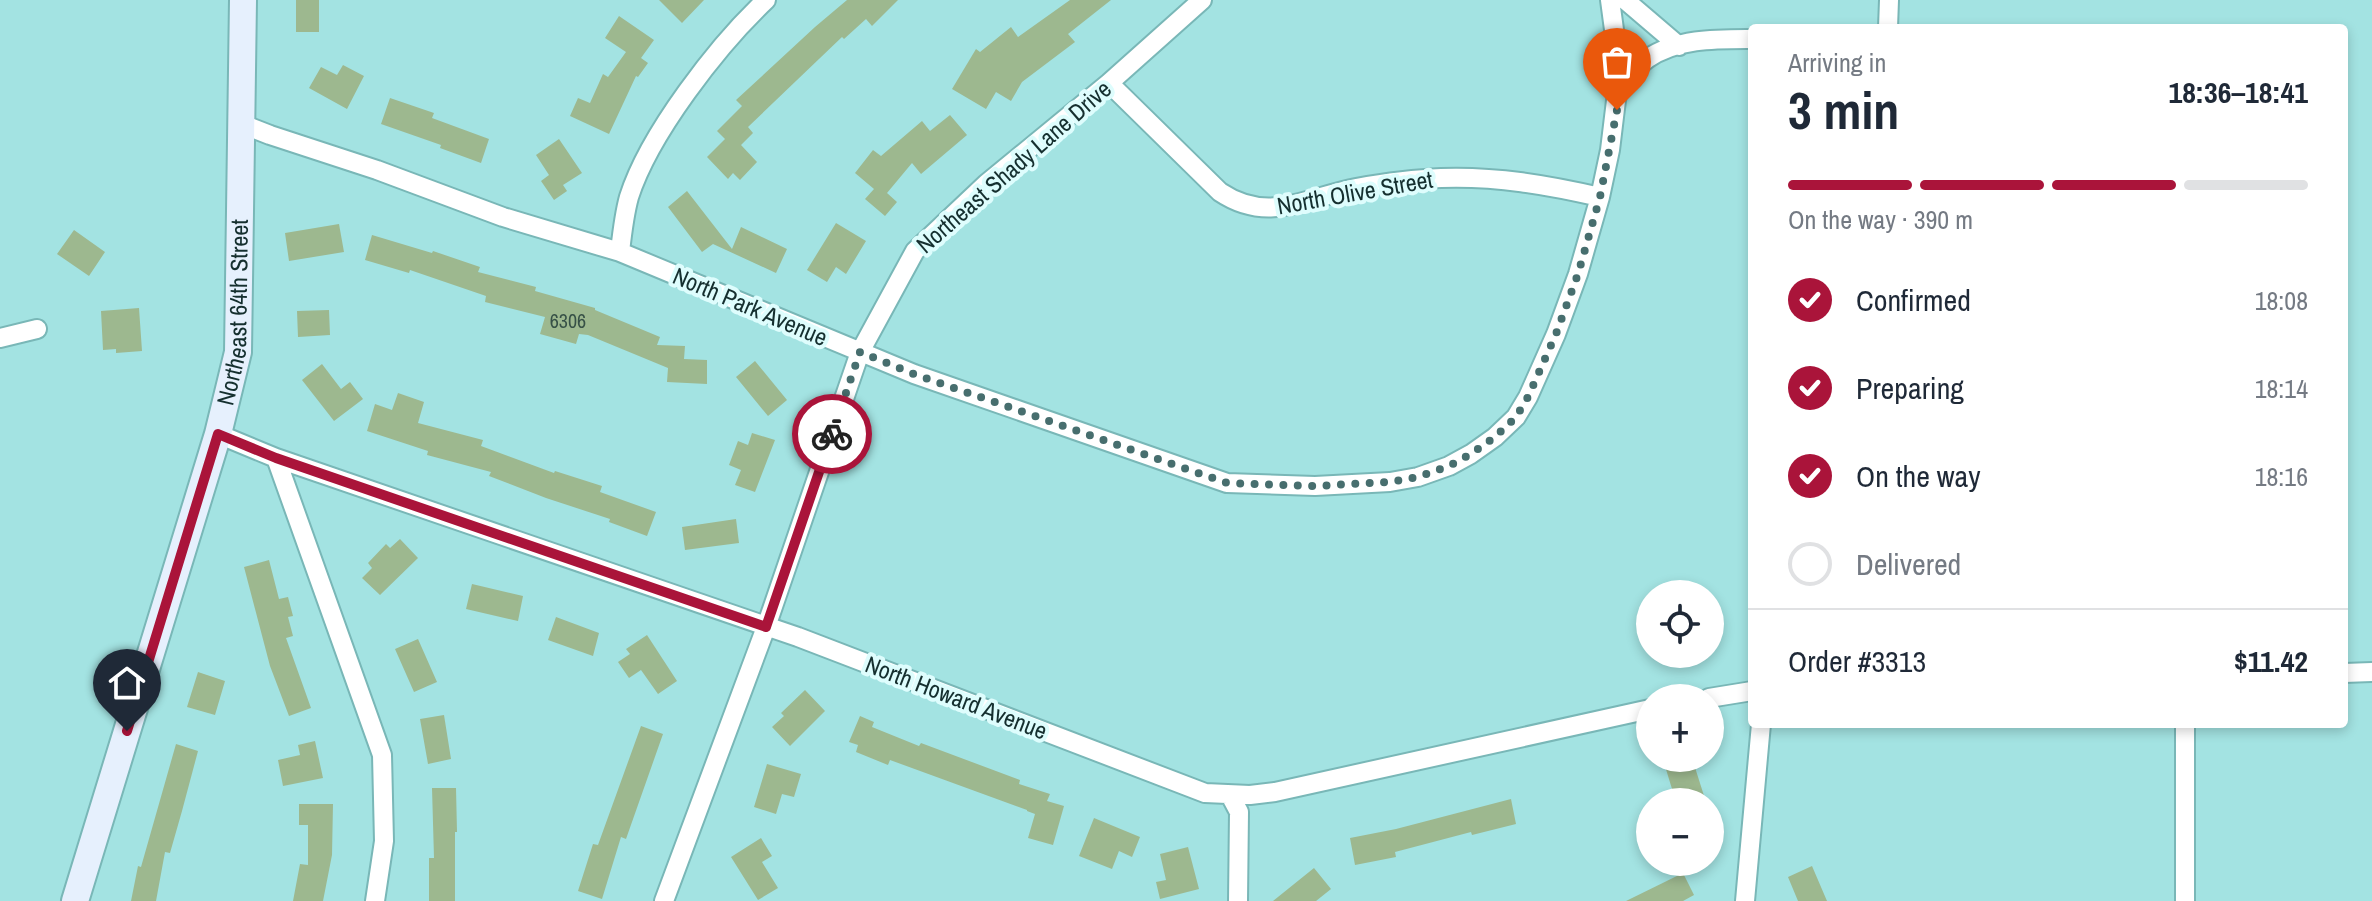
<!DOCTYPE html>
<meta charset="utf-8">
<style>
:root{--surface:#fff;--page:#f6f6f7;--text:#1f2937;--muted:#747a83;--line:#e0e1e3;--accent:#aa143a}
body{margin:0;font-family:"Archivo Narrow",sans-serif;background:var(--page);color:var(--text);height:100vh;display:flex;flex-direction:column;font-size:30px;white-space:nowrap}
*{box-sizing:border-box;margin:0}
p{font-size:26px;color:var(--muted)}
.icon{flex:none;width:44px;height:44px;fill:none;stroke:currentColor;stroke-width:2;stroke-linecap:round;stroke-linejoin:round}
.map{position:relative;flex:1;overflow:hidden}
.details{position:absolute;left:1748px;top:24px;width:600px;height:704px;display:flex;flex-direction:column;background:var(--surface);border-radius:8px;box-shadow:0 4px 12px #0003}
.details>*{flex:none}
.buttons{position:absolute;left:1636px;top:580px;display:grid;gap:16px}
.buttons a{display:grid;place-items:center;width:88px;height:88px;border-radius:50%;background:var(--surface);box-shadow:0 4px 12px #0003;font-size:40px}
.pin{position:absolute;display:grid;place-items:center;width:68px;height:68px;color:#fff;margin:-82px -34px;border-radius:50% 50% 50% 0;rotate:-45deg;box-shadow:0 0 8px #0007}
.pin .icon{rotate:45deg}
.courier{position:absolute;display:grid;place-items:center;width:80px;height:80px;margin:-40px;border:6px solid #aa143a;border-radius:50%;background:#fff;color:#222;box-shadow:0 2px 10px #0007}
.overview em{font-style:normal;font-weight:800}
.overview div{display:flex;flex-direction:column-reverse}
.overview{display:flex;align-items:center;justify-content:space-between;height:136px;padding:0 40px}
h1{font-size:52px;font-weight:800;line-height:60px}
.bar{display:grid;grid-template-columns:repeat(4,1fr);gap:12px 8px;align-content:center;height:96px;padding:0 40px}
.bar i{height:10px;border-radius:6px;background:var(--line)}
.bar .selected{background:var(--accent)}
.bar p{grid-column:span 4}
.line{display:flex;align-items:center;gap:20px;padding:0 40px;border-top:2px solid var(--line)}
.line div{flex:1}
ol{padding:0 40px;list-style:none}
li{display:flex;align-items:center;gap:24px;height:88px}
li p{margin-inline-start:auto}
li .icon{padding:8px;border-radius:50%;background:var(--accent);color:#fff;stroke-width:4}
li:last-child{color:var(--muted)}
li i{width:44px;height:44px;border:4px solid var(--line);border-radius:50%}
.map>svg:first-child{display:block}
.building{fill:#9db88f}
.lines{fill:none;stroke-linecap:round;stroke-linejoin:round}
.street-casing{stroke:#79b7b7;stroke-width:22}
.secondary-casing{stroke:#79b7b7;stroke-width:30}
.street{stroke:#fff;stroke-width:18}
.secondary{stroke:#e6f0fd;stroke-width:26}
.done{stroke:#476e6e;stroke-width:8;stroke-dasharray:0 14.4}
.route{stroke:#aa143a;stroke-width:10}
.labels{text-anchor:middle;stroke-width:8;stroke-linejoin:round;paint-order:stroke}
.number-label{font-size:20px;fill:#375147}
.street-label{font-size:24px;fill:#152f2f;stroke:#defdfd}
</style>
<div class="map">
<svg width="2372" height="901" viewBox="0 0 2372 901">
<rect width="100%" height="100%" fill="#a3e3e2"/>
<path class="building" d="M296,0H319V32H296Z
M659,0H704L682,23Z
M847,0H898L872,26L866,19L844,39L842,37L748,127L753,133L741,145L757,162L740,180L733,173L728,179L707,157L725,139L717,131L742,106L736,100L815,27Z
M1070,0H1111L1068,34L1075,42L1022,82L1011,101L996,92L986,109L952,89L976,49L980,52L1011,27L1018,37Z
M619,16L654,40L641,58L648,63L638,77L636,76L609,134L570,116L578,98L590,103L603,74L608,77L626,52L605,38Z
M343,65L364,76L347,109L309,88L321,67L337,75Z
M390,98L434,113L432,118L489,139L481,163L440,148L441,145L381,124Z
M950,115L967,135L921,174L912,163L887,193L897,202L885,216L865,199L874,189L855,173L873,150L881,156L922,121L930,131Z
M559,139L582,173L563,185L567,191L554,200L541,181L549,175L536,155Z
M687,191L732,249L741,227L787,249L776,273L713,244L702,252L668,207Z
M836,223L866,241L846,274L836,267L827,282L807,270Z
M339,224L344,252L289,261L285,233Z
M74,230L105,252L89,276L57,254Z
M372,235L432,253L433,251L480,267L478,272L536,287L535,291L595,308V310L660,337L657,345L685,346L684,359L707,360V384L667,382L668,368L588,335L579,334L576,344L540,334L545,317L485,302L486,296L410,270L409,273L365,260Z
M139,308L142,351L116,353V349L103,350L101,311Z
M329,310L330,335L298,337L297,311Z
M755,361L787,400L768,416L736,377Z
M322,364L341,389L350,382L363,399L334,421L302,380Z
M398,393L424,402L418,423L483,440L481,446L554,473L555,471L602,486L600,492L656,512L647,536L609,522L610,519L546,498L489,476L491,472L427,455L428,451L367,431L375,404L392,410Z
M752,433L775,440L755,492L735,485L741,470L729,465L738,441L748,445Z
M736,519L739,543L685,550L682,527Z
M400,539L418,558L380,595L362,578L372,568L368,563L386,544L390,548Z
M269,560L279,599L288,597L293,616L288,617L293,636L286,638L311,708L289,716L270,666L244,567Z
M472,584L523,596L518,621L466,609Z
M556,617L599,633L593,656L548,640Z
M647,635L677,681L658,694L641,670L629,678L618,662L630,654L626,649Z
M418,639L437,682L414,692L395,649Z
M198,672L225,681L215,715L187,707Z
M805,690L825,711L790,746L772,727L784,716L781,713Z
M444,715L451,759L428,764L420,719Z
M860,716L874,722L872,727L919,746L921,743L1020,780L1019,784L1050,794L1047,801L1064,806L1053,845L1028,838L1035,814L1027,811V810L890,760L888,765L856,752L858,745L849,742Z
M641,726L663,734L626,839L621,837L602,899L578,891L593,844L598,845Z
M315,741L323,778L283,786L278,760L300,755L298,745Z
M176,744L198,751L182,811L170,853L165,852L156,901H131L138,866L141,867Z
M1692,758L1706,802H1676L1665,766Z
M767,764L801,774L794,797L782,794L776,814L754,807Z
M432,788H456L457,832H455V901H429V858H434Z
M1511,799L1516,824L1472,835L1471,832L1395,852L1396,857L1355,865L1350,838L1396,829Z
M299,804H333L332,855L323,901H293L300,864L308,865V825H299Z
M1094,818L1140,837L1132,857L1119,851L1112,869L1079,856Z
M761,838L772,856L762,862L778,888L758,900L731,857Z
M1188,847L1199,889L1160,899L1156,882L1166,880L1160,854Z
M1812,866L1827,901H1798L1788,877Z
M1314,868L1331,889L1316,901H1273Z
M1683,873L1694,895L1683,901H1626Z"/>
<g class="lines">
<g class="street-casing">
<path id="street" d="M1625,0L1679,46
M1888,28L1889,0
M1109,83L1220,192C1268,224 1305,198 1356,188C1384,183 1413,179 1441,178C1496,176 1548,185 1600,197
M1618,84C1628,76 1637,67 1647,59C1677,38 1718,39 1752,39
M242,124L270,135L377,170L503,217L620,252L914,374L1227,483L1315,486L1390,482L1418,477L1449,466L1471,454L1495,437L1516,417L1528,397L1556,334L1578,274L1600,197L1610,150L1618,84L1617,52L1610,0
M620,252C622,234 624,215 629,197C649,134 718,45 766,0
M0,338L37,329
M218,434L276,458L382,755L384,841L375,901
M276,458L798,637L1205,793L1250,795L1275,792L1650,709
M2344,673L2372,672
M1709,698L1752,691
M2185,724V901
M1230,795L1239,812L1238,901
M664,901L766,627L860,352L915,251L986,184L1109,83L1202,0
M1745,901L1761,724"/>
</g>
<g class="secondary-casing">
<g id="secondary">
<path id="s1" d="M75,901L218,434L238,352L243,0"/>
</g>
</g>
<use href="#street" class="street"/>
<use href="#secondary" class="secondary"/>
</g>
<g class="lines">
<path class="done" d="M832,434L860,352L914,374L1227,483L1315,486L1390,482L1418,477L1449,466L1471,454L1495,437L1516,417L1528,397L1556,334L1578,274L1600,197L1617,110"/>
<path class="route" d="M127,731L218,434L276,458L766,627L832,434"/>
</g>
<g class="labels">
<g class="number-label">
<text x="568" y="328">6306</text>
</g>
<g class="street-label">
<text transform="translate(1014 167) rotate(-41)" y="8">Northeast Shady Lane Drive</text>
<text transform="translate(1355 193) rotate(-10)" y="8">North Olive Street</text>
<text transform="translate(750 307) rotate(23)" y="8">North Park Avenue</text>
<text dy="8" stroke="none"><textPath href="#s1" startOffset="612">Northeast 64th Street</textPath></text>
<text transform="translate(956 698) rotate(21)" y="8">North Howard Avenue</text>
</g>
</g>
</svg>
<div class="buttons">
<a><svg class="icon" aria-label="locate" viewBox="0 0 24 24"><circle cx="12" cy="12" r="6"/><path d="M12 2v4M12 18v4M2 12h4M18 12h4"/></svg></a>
<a>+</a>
<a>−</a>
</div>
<div class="pin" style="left:1617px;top:110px;background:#ea580c"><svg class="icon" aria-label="bag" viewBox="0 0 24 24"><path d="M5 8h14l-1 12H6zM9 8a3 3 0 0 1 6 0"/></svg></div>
<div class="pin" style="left:127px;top:731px;background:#1f2937"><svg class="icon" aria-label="home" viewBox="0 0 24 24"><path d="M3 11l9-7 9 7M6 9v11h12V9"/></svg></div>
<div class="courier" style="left:832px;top:434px"><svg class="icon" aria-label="bike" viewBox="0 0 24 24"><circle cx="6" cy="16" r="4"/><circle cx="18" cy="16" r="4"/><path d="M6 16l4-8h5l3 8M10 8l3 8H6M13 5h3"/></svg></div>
<section class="details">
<div class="overview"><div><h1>3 min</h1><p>Arriving in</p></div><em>18:36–18:41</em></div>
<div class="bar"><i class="selected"></i><i class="selected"></i><i class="selected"></i><i></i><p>On the way · 390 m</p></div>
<ol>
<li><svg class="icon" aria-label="check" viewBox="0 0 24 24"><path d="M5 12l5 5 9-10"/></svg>Confirmed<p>18:08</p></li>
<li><svg class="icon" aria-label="check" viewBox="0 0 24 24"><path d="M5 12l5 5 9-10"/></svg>Preparing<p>18:14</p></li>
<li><svg class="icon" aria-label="check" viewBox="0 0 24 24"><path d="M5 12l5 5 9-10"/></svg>On the way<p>18:16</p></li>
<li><i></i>Delivered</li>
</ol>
<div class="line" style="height:104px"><div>Order #3313</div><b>$11.42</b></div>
</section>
</div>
